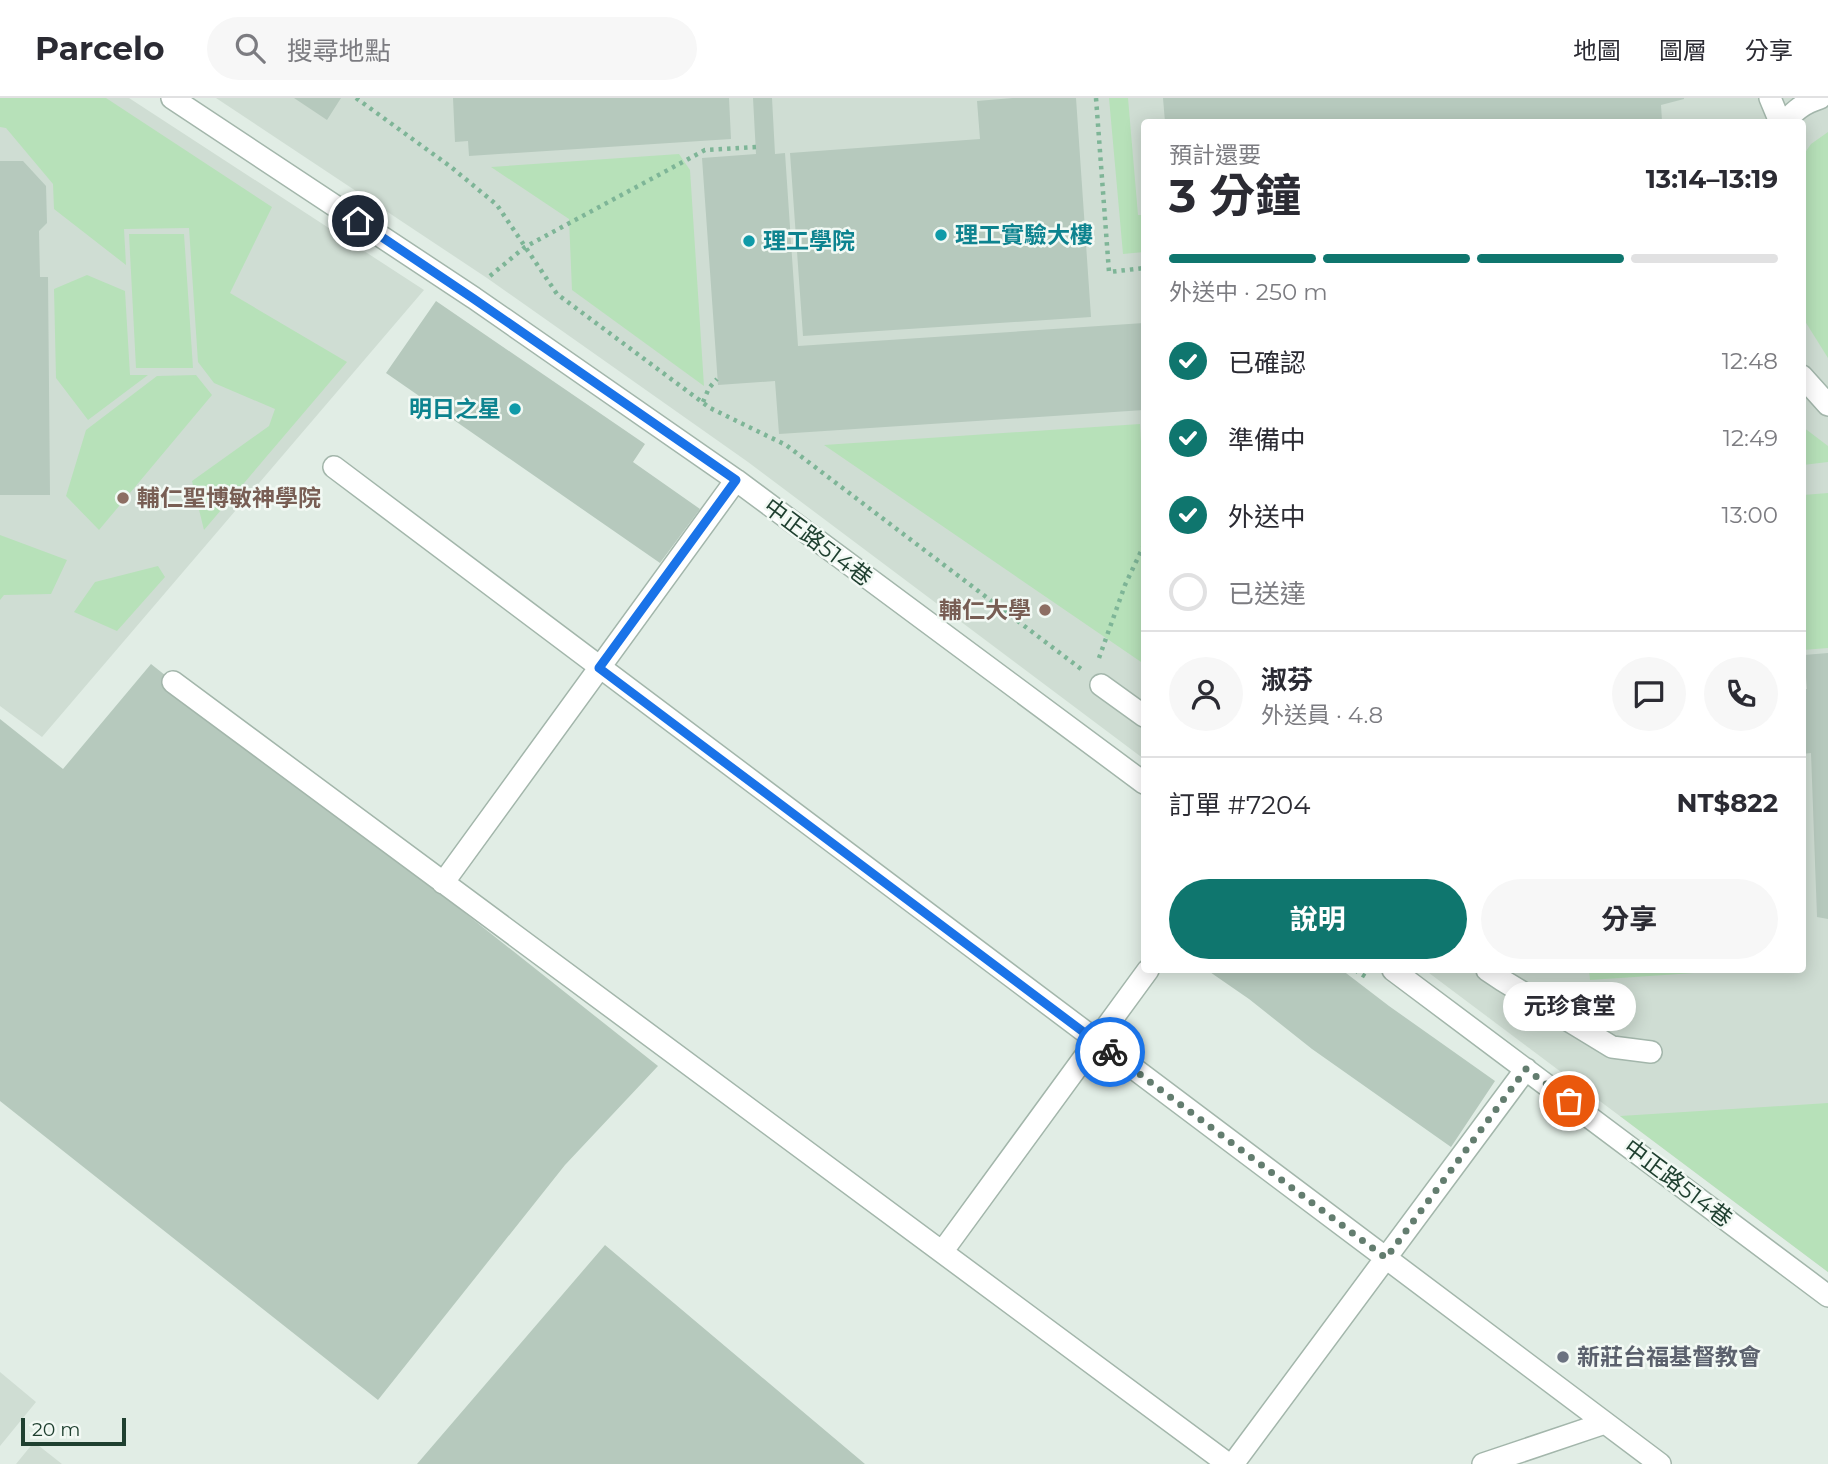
<!DOCTYPE html>
<html lang="zh-TW">
<meta charset="utf-8">
<style>
:root{--surface:#fff;--page:#f7f7f7;--text:#2b2b33;--muted:#7c7c81;--line:#e1e1e2;--accent:#0f766e}
body{margin:0;font-family:Montserrat,"Noto Sans TC",sans-serif;background:var(--page);color:var(--text);height:100vh;display:flex;flex-direction:column;font-size:26px;white-space:nowrap}
*{box-sizing:border-box;margin:0}
p{font-size:23px;color:var(--muted)}
.icon{flex:none;width:38px;height:38px;fill:none;stroke:currentColor;stroke-width:2;stroke-linecap:round;stroke-linejoin:round}
.map{position:relative;flex:1;overflow:hidden}
.side{position:absolute;left:1141px;top:21px;width:665px;height:854px;display:flex;flex-direction:column;background:var(--surface);border-radius:7px;box-shadow:0 4px 18px #0003}
.side>*{flex:none}
.scale{position:absolute;left:21px;bottom:18px;width:105px;box-sizing:border-box;padding-left:7px;border:4px solid #1f4030;border-top:0;font-size:19px;line-height:24px;white-space:nowrap;color:#1f4030;-webkit-text-stroke:5px #f2f9f4;paint-order:stroke}
.pin{position:absolute;display:grid;place-items:center;width:60px;height:60px;color:#fff;margin:-30px;border:4px solid #fff;border-radius:50%;box-shadow:0 2px 7px #0007}
.courier{position:absolute;display:grid;place-items:center;width:70px;height:70px;margin:-35px;border:5px solid #1a73e8;border-radius:50%;background:#fff;color:#222;box-shadow:0 2px 9px #0007}
.bubble{position:absolute;height:49px;border-radius:24px;background:var(--surface);box-shadow:0 4px 18px #0003;font-size:23px;font-weight:700;line-height:49px;text-align:center}
.headline em{font-style:normal;font-weight:700}
.headline div{display:flex;flex-direction:column-reverse}
.headline{display:flex;align-items:center;justify-content:space-between;height:119px;padding:0 28px}
h1{font-size:46px;font-weight:700;line-height:52px}
.bar{display:grid;grid-template-columns:repeat(4,1fr);gap:10px 7px;align-content:center;height:84px;padding:0 28px}
.bar i{height:9px;border-radius:5px;background:var(--line)}
.bar .active{background:var(--accent)}
.bar p{grid-column:span 4}
.line{display:flex;align-items:center;gap:18px;padding:0 28px;border-top:2px solid var(--line)}
.line div{flex:1}
.round{display:grid;place-items:center;flex:none;width:74px;height:74px;border-radius:37px;background:var(--page)}
ol{padding:0 28px;list-style:none}
li{display:flex;align-items:center;gap:21px;height:77px}
li p{margin-inline-start:auto}
li .icon{padding:7px;border-radius:50%;background:var(--accent);color:#fff;stroke-width:4}
li:last-child{color:var(--muted)}
li i{width:38px;height:38px;border:4px solid var(--line);border-radius:50%}
.primary-button{display:flex;gap:14px;margin-top:auto;padding:14px 28px}
.primary-button a{flex:1;height:80px;border-radius:42px;background:var(--accent);color:#fff;font-size:28px;font-weight:700;line-height:80px;text-align:center}
.primary-button a+a{background:var(--page);color:var(--text)}
header{display:flex;align-items:center;gap:42px;box-sizing:border-box;height:98px;padding:0 35px;background:var(--surface);border-bottom:2px solid var(--line)}
header strong{font-size:33px}
nav{display:flex;gap:38px;margin-inline-start:auto;font-size:24px}
.search{width:490px;height:63px;background:var(--page);display:flex;align-items:center;gap:18px;box-sizing:border-box;padding:0 24px;border-radius:38px;color:var(--muted);font-size:26px}
.map>svg:first-child{display:block}
.built{fill:#cfddd3}
.green{fill:#b7e1b9}
.building{fill:#b6c9bd}
.lines{fill:none;stroke-linecap:round;stroke-linejoin:round}
.minor-casing{stroke:#a3b6ab;stroke-width:24}
.path{stroke:#7eb597;stroke-width:4.5;stroke-dasharray:3.5 5;stroke-linecap:butt}
.minor{stroke:#fff;stroke-width:21}
.done{stroke:#637d6f;stroke-width:7;stroke-dasharray:0 12.6}
.route{stroke:#1a73e8;stroke-width:9}
.culture-dot{fill:#0f9aa8;stroke:#f2f9f4;stroke-width:2.5}
.education-dot{fill:#8d6e63;stroke:#f2f9f4;stroke-width:2.5}
.worship-dot{fill:#6b7280;stroke:#f2f9f4;stroke-width:2.5}
.labels{text-anchor:middle;stroke-width:5;stroke-linejoin:round;paint-order:stroke}
.culture-label{font-size:23px;font-weight:bold;fill:#0d838f;stroke:#f2f9f4;text-anchor:start}
.education-label{font-size:23px;font-weight:bold;fill:#785e54;stroke:#f2f9f4;text-anchor:start}
.street-label{font-size:23px;fill:#1f4030;stroke:#f2f9f4}
.worship-label{font-size:23px;font-weight:bold;fill:#5b616d;stroke:#f2f9f4;text-anchor:start}
</style>
<header>
<strong>Parcelo</strong>
<div class="search"><svg class="icon" aria-label="search" viewBox="0 0 24 24"><circle cx="10" cy="10" r="6"/><path d="M15 15l6 6"/></svg>搜尋地點</div>
<nav><a>地圖</a><a>圖層</a><a>分享</a></nav>
</header>
<div class="map">
<svg width="1828" height="1366" viewBox="0 0 1828 1366">
<rect width="100%" height="100%" fill="#e1ede5"/>
<path class="built" d="M0,0H129L424,192L42,639L0,608Z
M216,0H1828V1174L1425,872H1802V24H1144V661L748,364L487,180Z
M0,1274L36,1304L0,1348Z
M34,1344L62,1366H16Z"/>
<path class="green" d="M0,0H106L272,109L230,195L347,264L204,432L192,383L269,328L275,311L214,285L198,264L189,130L124,131L126,167L54,111L53,86L6,30L0,29Z
M1109,0H1128L1138,117H1144V154L1123,156Z
M1828,34V260L1803,220L1802,59L1811,46Z
M679,56L690,72L704,288L572,192L569,121L491,69Z
M129,136H184L193,270H136Z
M87,177L125,193L130,277H148L88,322L56,280L54,191Z
M196,277L212,297L99,432L66,398L86,332L157,278Z
M1140,326L1144,398V566L824,347Z
M1803,329L1828,348V364L1803,367Z
M1828,395V550L1803,552V397Z
M0,437L67,462L51,496L4,497L0,502Z
M158,468L165,479L117,533L74,514L95,484Z
M1589,872H1739L1590,882Z
M1828,1005V1174L1620,1018Z"/>
<path class="building" d="M294,0H341L327,22Z
M453,0H729L731,41L469,58L468,43L455,44Z
M753,0H772L775,56L785,55L798,248L1144,225V312L779,336L775,283L718,287L702,60L756,56Z
M1013,0H1076L1091,219L803,238L790,55L980,41L977,3Z
M1163,0H1684V1L1661,7L1662,23L1643,24H1165Z
M0,63H23L46,88L47,125L39,133L40,179H48L50,397H0Z
M436,203L645,346L633,364L700,411L660,465L386,275Z
M1828,555V821L1817,819L1811,655L1802,656V591H1807L1804,557Z
M151,566L658,968L565,1067L378,1302L0,1003V621L63,671Z
M1207,872H1342L1389,908L1495,983L1451,1049L1312,951L1249,901Z
M605,1147L865,1366H417Z"/>
<g class="lines">
<g class="minor-casing">
<path id="minor" d="M172,0L474,200L736,382L1144,685
M1770,0L1780,24
M1785,24C1795,12 1804,5 1820,0
M1802,278L1828,307
M334,369L1660,1366
M173,584L1228,1366
M1101,587L1144,618
M443,785L736,382
M1393,872L1828,1198
M1487,872L1502,882L1612,949L1651,954
M942,1154L1148,872
M1233,1366L1526,971
M1483,1366L1605,1325"/>
</g>
<path class="path" d="M356,0L451,69L497,107L557,196L710,310L786,347L1081,571
M1096,0L1109,174L1144,170
M490,178L525,149L705,52L756,49
M703,304L709,290L717,281
M1099,560L1125,487L1144,447
M1355,872L1366,879"/>
<use href="#minor" class="minor"/>
</g>
<g class="lines">
<path class="done" d="M1110,954L1386,1160L1526,971L1569,1003"/>
<path class="route" d="M358,123L474,201L736,382L599,570L1110,954"/>
</g>
<g class="culture-dot">
<circle cx="941" cy="137" r="7"/>
<circle cx="749" cy="143" r="7"/>
<circle cx="515" cy="311" r="7"/>
</g>
<g class="education-dot">
<circle cx="123" cy="400" r="7"/>
<circle cx="1045" cy="512" r="7"/>
</g>
<circle class="worship-dot" cx="1563" cy="1259" r="7"/>
<g class="labels">
<g class="culture-label">
<text x="955" y="145">理工實驗大樓</text>
<text x="763" y="151">理工學院</text>
<text x="501" y="319" text-anchor="end">明日之星</text>
</g>
<g class="education-label">
<text x="137" y="408">輔仁聖博敏神學院</text>
<text x="1031" y="520" text-anchor="end">輔仁大學</text>
</g>
<g class="street-label">
<text transform="translate(818 444) rotate(37)" y="8">中正路514巷</text>
<text transform="translate(1678 1085) rotate(37)" y="8">中正路514巷</text>
</g>
<g class="worship-label">
<text x="1577" y="1267">新莊台福基督教會</text>
</g>
</g>
</svg>
<div class="scale">20 m</div>
<div class="pin" style="left:1569px;top:1003px;background:#ea580c"><svg class="icon" aria-label="bag" viewBox="0 0 24 24"><path d="M5 8h14l-1 12H6zM9 8a3 3 0 0 1 6 0"/></svg></div>
<div class="pin" style="left:358px;top:123px;background:#1f2937"><svg class="icon" aria-label="home" viewBox="0 0 24 24"><path d="M3 11l9-7 9 7M6 9v11h12V9"/></svg></div>
<div class="courier" style="left:1110px;top:954px"><svg class="icon" aria-label="bike" viewBox="0 0 24 24"><circle cx="6" cy="16" r="4"/><circle cx="18" cy="16" r="4"/><path d="M6 16l4-8h5l3 8M10 8l3 8H6M13 5h3"/></svg></div>
<div class="bubble" style="left:1503px;top:884px;width:133px">元珍食堂</div>
<section class="side">
<div class="headline"><div><h1>3 分鐘</h1><p>預計還要</p></div><em>13:14–13:19</em></div>
<div class="bar"><i class="active"></i><i class="active"></i><i class="active"></i><i></i><p>外送中 · 250 m</p></div>
<ol>
<li><svg class="icon" aria-label="check" viewBox="0 0 24 24"><path d="M5 12l5 5 9-10"/></svg>已確認<p>12:48</p></li>
<li><svg class="icon" aria-label="check" viewBox="0 0 24 24"><path d="M5 12l5 5 9-10"/></svg>準備中<p>12:49</p></li>
<li><svg class="icon" aria-label="check" viewBox="0 0 24 24"><path d="M5 12l5 5 9-10"/></svg>外送中<p>13:00</p></li>
<li><i></i>已送達</li>
</ol>
<div class="line" style="height:126px"><a class="round"><svg class="icon" aria-label="person" viewBox="0 0 24 24"><circle cx="12" cy="8" r="4"/><path d="M4 21q1-7 8-7t8 7"/></svg></a><div><b>淑芬</b><p>外送員 · 4.8</p></div><a class="round"><svg class="icon" aria-label="chat" viewBox="0 0 24 24"><path d="M4 5h16v11H9l-5 4z"/></svg></a><a class="round"><svg class="icon" aria-label="phone" viewBox="0 0 24 24"><path d="M5 4h4l2 5-3 2q2 4 5 5l2-3 5 2v4C11 20 4 13 5 4z"/></svg></a></div>
<div class="line" style="height:91px"><div>訂單 #7204</div><b>NT$822</b></div>
<div class="primary-button"><a>說明</a><a>分享</a></div>
</section>
</div>
